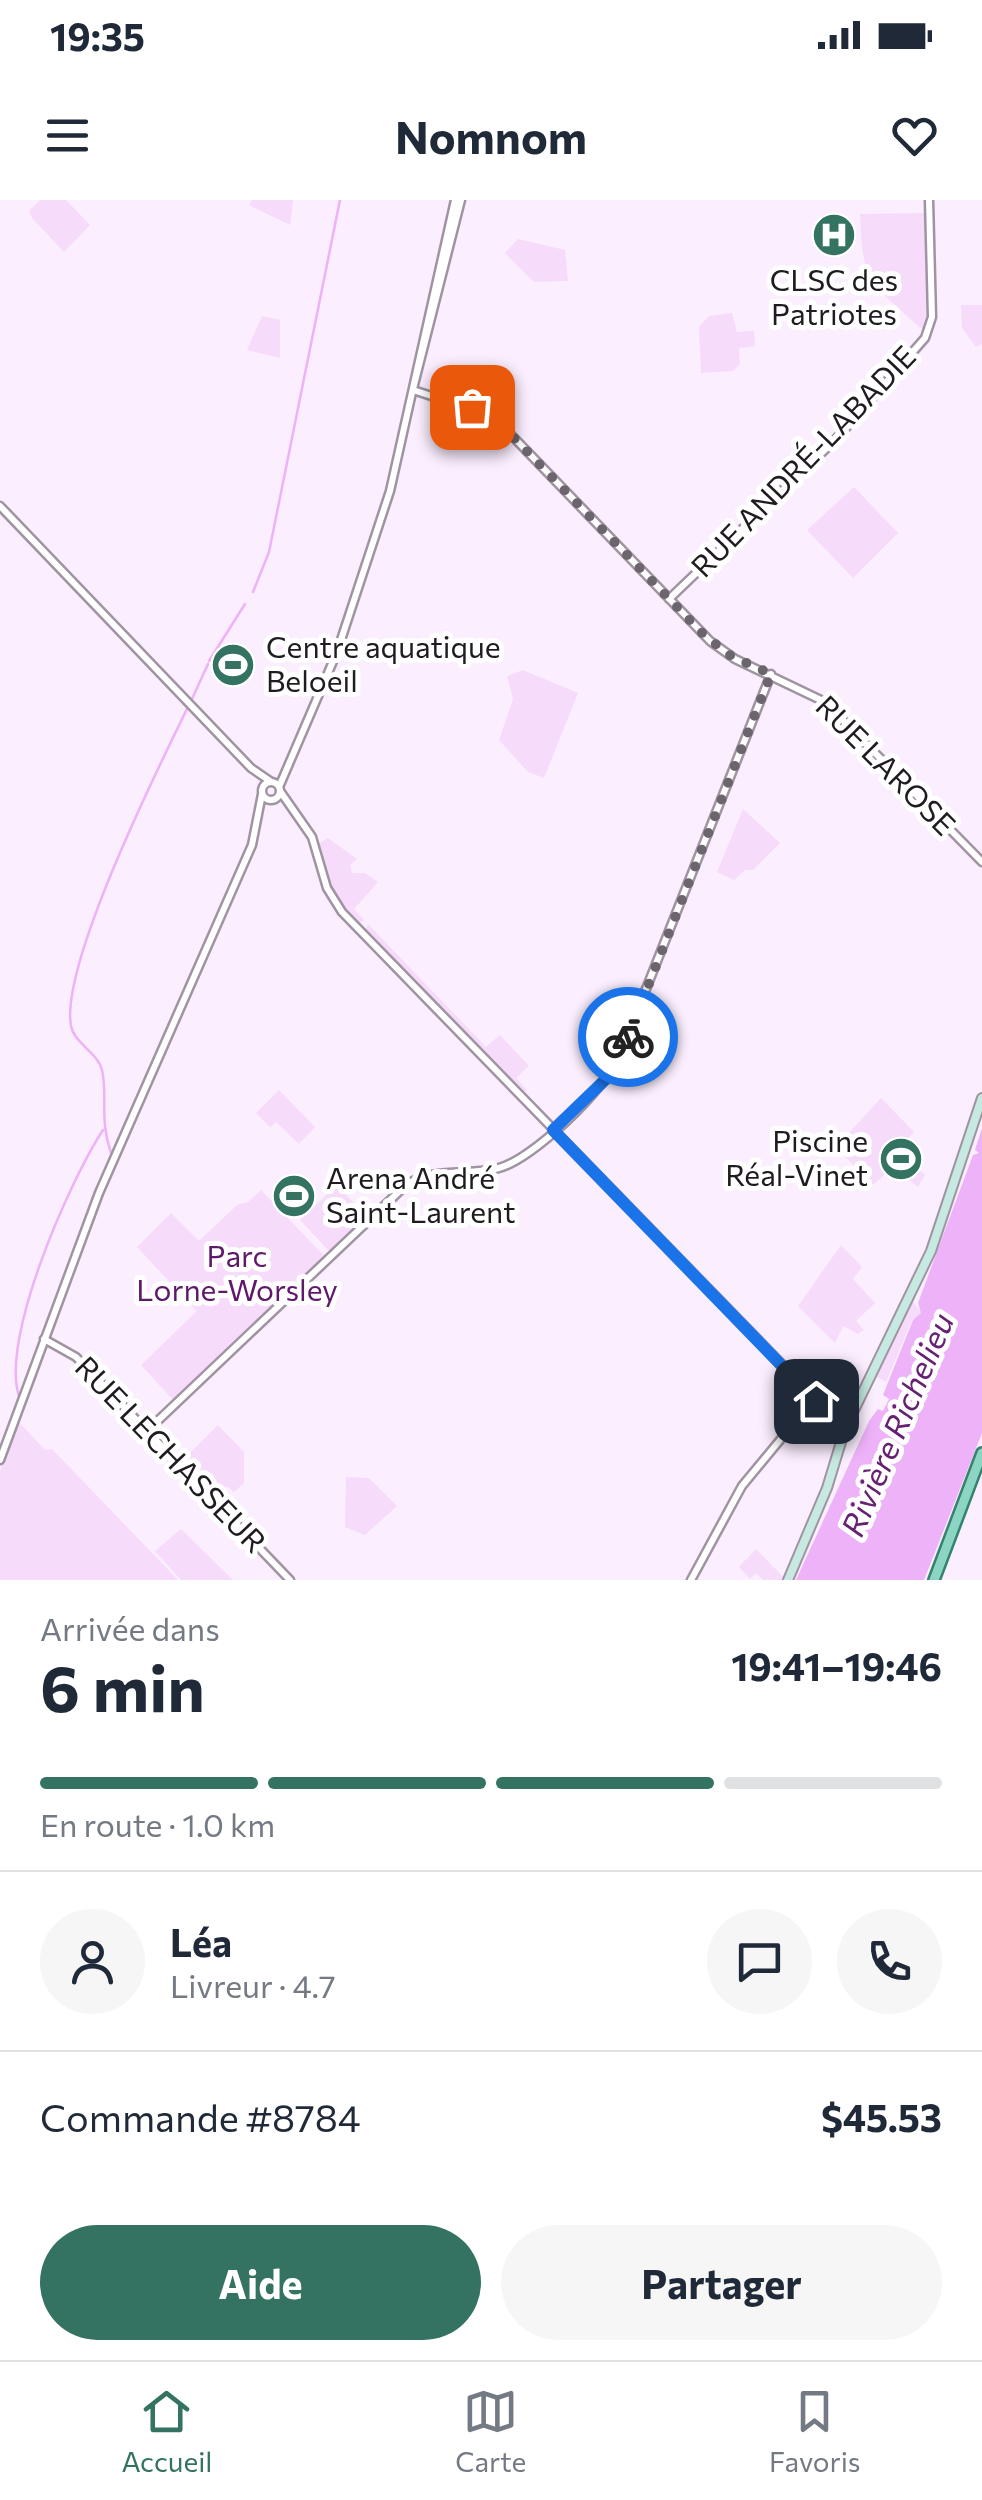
<!DOCTYPE html>
<html lang="fr">
<meta charset="utf-8">
<style>
:root{--surface:#fff;--page:#f6f6f7;--text:#1f2937;--muted:#747a83;--line:#e0e1e3;--accent:#347361}
body{margin:0;font-family:Commissioner,sans-serif;background:var(--page);color:var(--text);height:100vh;display:flex;flex-direction:column;font-size:38px;white-space:nowrap}
*{box-sizing:border-box;margin:0}
p{font-size:32px;color:var(--muted)}
.icon{flex:none;width:55px;height:55px;fill:none;stroke:currentColor;stroke-width:2;stroke-linecap:round;stroke-linejoin:round}
.map{position:relative;height:1380px;overflow:hidden}
.side{display:flex;flex-direction:column;background:var(--surface);flex:1}
.side>*{flex:none}
.pin{position:absolute;display:grid;place-items:center;width:85px;height:85px;color:#fff;margin:-42px;border-radius:20px;box-shadow:0 5px 15px #0006}
.courier{position:absolute;display:grid;place-items:center;width:100px;height:100px;margin:-50px;border:8px solid #1a73e8;border-radius:50%;background:#fff;color:#222;box-shadow:0 2px 12px #0007}
.headline em{font-style:normal;font-weight:700}
.headline div{display:flex;flex-direction:column-reverse}
.headline{display:flex;align-items:center;justify-content:space-between;height:170px;padding:0 40px}
h1{font-size:65px;font-weight:700;line-height:75px}
.bar{display:grid;grid-template-columns:repeat(4,1fr);gap:15px 10px;align-content:center;height:120px;padding:0 40px}
.bar i{height:12px;border-radius:8px;background:var(--line)}
.bar .current{background:var(--accent)}
.bar p{grid-column:span 4}
.line{display:flex;align-items:center;gap:25px;padding:0 40px;border-top:2px solid var(--line)}
.line div{flex:1}
.round{display:grid;place-items:center;flex:none;width:105px;height:105px;border-radius:52px;background:var(--page)}
.cta{display:flex;gap:20px;margin-top:auto;padding:20px 40px}
.cta a{flex:1;height:115px;border-radius:60px;background:var(--accent);color:#fff;font-size:40px;font-weight:700;line-height:115px;text-align:center}
.cta a+a{background:var(--page);color:var(--text)}
.status{display:flex;justify-content:space-between;align-items:center;height:70px;padding:0 50px;background:var(--surface);direction:ltr}
.status svg{height:28px;fill:currentColor}
header{display:flex;justify-content:space-between;align-items:center;height:130px;padding:0 40px;background:var(--surface);font-size:45px;font-weight:700}
.tab-bar{display:flex;justify-content:space-around;align-items:center;height:140px;border-top:2px solid var(--line);background:var(--surface);font-size:28px;color:var(--muted)}
.tab-bar a{display:grid;justify-items:center;gap:5px}
.tab-bar .current{color:var(--accent)}
.map>svg:first-child{display:block}
.green{fill:#f6dbfb}
.water{fill:#edb2f8}
.lines{fill:none;stroke-linecap:round;stroke-linejoin:round}
.stream{stroke:#edb2f8;stroke-width:2.5}
.tertiary-casing{stroke:#a094a2;stroke-width:11}
.secondary-casing{stroke:#a094a2;stroke-width:12}
.primary-casing{stroke:#34826f;stroke-width:14}
.tertiary{stroke:#fff;stroke-width:6}
.secondary{stroke:#c6eae1;stroke-width:8}
.primary{stroke:#8cd5c2;stroke-width:9}
.done{stroke:#6c656e;stroke-width:10;stroke-dasharray:0 18}
.route{stroke:#1a73e8;stroke-width:12}
.labels{text-anchor:middle;stroke-width:10;stroke-linejoin:round;paint-order:stroke}
.poi-label{font-size:30px;fill:#1f1b20;stroke:#fff;text-anchor:start}
.street-label{font-size:30px;fill:#1f1b20;stroke:#fff}
.park-label{font-size:30px;fill:#5f196b;stroke:#fff}
.water-label{font-size:32px;font-style:italic;fill:#662173;stroke:#fff}
</style>
<div class="status"><b>19:35</b><svg viewBox="0 0 49 12"><path d="M0 12V9h3v3zM5 12V6h3v6zM10 12V3h3v9zM15 12V0h3v12zM26 1h20v11H26zM47 4h2v5h-2z"/></svg></div>
<header><svg class="icon" aria-label="menu" viewBox="0 0 24 24"><path d="M4 6h16M4 12h16M4 18h16"/></svg>Nomnom<svg class="icon" aria-label="heart" viewBox="0 0 24 24"><path d="M12 20l-8-8c-3-5 5-10 8-4 3-6 11-1 8 4z"/></svg></header>
<div class="map">
<svg width="982" height="1380" viewBox="0 0 982 1380">
<rect width="100%" height="100%" fill="#fbeefe"/>
<path class="green" d="M40,0H66L90,25L64,52L32,18L29,11Z
M252,0H293L290,25L249,5Z
M926,13L929,120C927,131 921,142 912,148L924,131L927,115L923,130C872,84 862,86 860,14Z
M518,39L565,50L568,81L534,82L505,53Z
M961,105H982V144L976,147L962,128Z
M732,113L737,132L754,131L755,146L739,148L740,164L733,171L701,173L699,127L709,116Z
M262,116L280,120V158L247,150Z
M854,287L898,333L853,378L807,330Z
M523,470L578,493L544,578L528,572L499,540L513,499L507,476Z
M743,609L780,643L753,670H745L734,680L717,672Z
M328,638L357,659L350,665L352,673H365L378,682L354,709L364,720L359,724L331,690L318,644Z
M368,724L486,847L500,835L529,866L516,878L527,890L521,893L365,732Z
M279,890L315,927L299,944L276,922L270,927L256,913Z
M881,898L914,932L898,949L925,975L918,987L893,967L873,985L836,947Z
M337,985L367,1017L331,1053L300,1020Z
M261,990L326,1058L174,1201L141,1165L197,1111L137,1047L171,1013L199,1041L237,1005L248,1002Z
M841,1045L862,1067L853,1079L875,1103L856,1121L864,1130L858,1134L843,1126L835,1143L798,1106Z
M912,1100L922,1113L912,1120L886,1182L875,1176Z
M18,1221L45,1250L52,1249L178,1380H0V1271Z
M218,1225L244,1252V1283L234,1292L227,1286L215,1298L181,1262Z
M346,1277L369,1278L397,1306L365,1335L345,1327Z
M181,1329L233,1380H181L155,1351Z
M756,1349L785,1379L784,1380H763L756,1373L750,1379L739,1367Z"/>
<path class="water" d="M982,928V1233L924,1380H796L869,1221L878,1209L883,1211L889,1199L883,1195L913,1120L921,1113L918,1103L973,955L979,953L975,950Z"/>
<g class="lines">
<path class="stream" d="M253,392L269,352L340,0
M209,461L245,404
M192,499L208,464
M111,953C99,919 108,897 102,870C98,853 74,843 71,826C60,766 157,570 187,509
M19,1196C0,1139 69,982 103,930"/>
<g class="tertiary-casing">
<path id="tertiary" d="M413,189L461,0
M413,190L493,216L710,441L735,459L825,502L982,662
M0,306L251,568L270,581
M669,399L835,240L925,138L932,117L929,0
M262 591a9 9 0 1 1 18 0a9 9 0 1 1-18 0Z
M279,587L337,452L390,291L455,0
M280,591L312,637L327,688L342,712L845,1229
M44,1139L76,1157L290,1380
M147,1231L406,985C434,967 468,976 499,968C533,959 604,890 619,857L771,474
M0,1260L99,993L252,645L262,594
M691,1380L742,1286L814,1199"/>
</g>
<g class="secondary-casing">
<path id="secondary" d="M788,1380L827,1288L845,1229L931,1051L982,898"/>
</g>
<g class="primary-casing">
<path id="primary" d="M934,1380L982,1253"/>
</g>
<use href="#tertiary" class="tertiary"/>
<use href="#secondary" class="secondary"/>
<use href="#primary" class="primary"/>
</g>
<g class="lines">
<path class="done" d="M472,207L493,216L705,436L731,456L771,474L628,837"/>
<path class="route" d="M628,837L608,877L553,930L816,1201"/>
</g>
<defs>
<g id="hospital-disc" transform="scale(2.25)"><circle r="9.5" fill="#347361" stroke="#fff"/><path d="M-5-5h3v3.5h4V-5h3V5h-3V1.5h-4V5h-3Z" fill="#fff"/></g>
<g id="stadium-disc" transform="scale(2.25)"><circle r="9.5" fill="#347361" stroke="#fff"/><path d="M0-5a6.5 5 0 1 0 0 10a6.5 5 0 1 0 0-10ZM-3.5-1.8h7v3.6h-7Z" fill="#fff"/></g>
</defs>
<g fill-rule="evenodd">
<use href="#hospital-disc" x="834" y="35"/>
<use href="#stadium-disc" x="233" y="465"/>
<use href="#stadium-disc" x="901" y="959"/>
<use href="#stadium-disc" x="294" y="996"/>
</g>
<g class="labels">
<g class="poi-label">
<text x="834" y="91" text-anchor="middle">CLSC des<tspan x="834" dy="34">Patriotes</tspan></text>
<text x="266" y="458">Centre aquatique<tspan x="266" dy="34">Beloeil</tspan></text>
<text x="868" y="952" text-anchor="end">Piscine<tspan x="868" dy="34">Réal-Vinet</tspan></text>
<text x="326" y="989">Arena André<tspan x="326" dy="34">Saint-Laurent</tspan></text>
</g>
<g class="street-label">
<text transform="translate(804 262) rotate(-46)" y="10">RUE ANDRÉ-LABADIE</text>
<text transform="translate(885 566) rotate(45)" y="10">RUE LAROSE</text>
<text transform="translate(170 1255) rotate(46)" y="10">RUE LECHASSEUR</text>
</g>
<g class="park-label">
<text x="237" y="1067">Parc<tspan x="237" dy="34">Lorne-Worsley</tspan></text>
</g>
<g class="water-label">
<text transform="translate(898 1225) rotate(-67)" y="11">Rivière Richelieu</text>
</g>
</g>
</svg>
<div class="pin" style="left:472px;top:207px;background:#ea580c"><svg class="icon" aria-label="bag" viewBox="0 0 24 24"><path d="M5 8h14l-1 12H6zM9 8a3 3 0 0 1 6 0"/></svg></div>
<div class="pin" style="left:816px;top:1201px;background:#1f2937"><svg class="icon" aria-label="home" viewBox="0 0 24 24"><path d="M3 11l9-7 9 7M6 9v11h12V9"/></svg></div>
<div class="courier" style="left:628px;top:837px"><svg class="icon" aria-label="bike" viewBox="0 0 24 24"><circle cx="6" cy="16" r="4"/><circle cx="18" cy="16" r="4"/><path d="M6 16l4-8h5l3 8M10 8l3 8H6M13 5h3"/></svg></div>
</div>
<section class="side">
<div class="headline"><div><h1>6 min</h1><p>Arrivée dans</p></div><em>19:41–19:46</em></div>
<div class="bar"><i class="current"></i><i class="current"></i><i class="current"></i><i></i><p>En route · 1.0 km</p></div>
<div class="line" style="height:180px"><a class="round"><svg class="icon" aria-label="person" viewBox="0 0 24 24"><circle cx="12" cy="8" r="4"/><path d="M4 21q1-7 8-7t8 7"/></svg></a><div><b>Léa</b><p>Livreur · 4.7</p></div><a class="round"><svg class="icon" aria-label="chat" viewBox="0 0 24 24"><path d="M4 5h16v11H9l-5 4z"/></svg></a><a class="round"><svg class="icon" aria-label="phone" viewBox="0 0 24 24"><path d="M5 4h4l2 5-3 2q2 4 5 5l2-3 5 2v4C11 20 4 13 5 4z"/></svg></a></div>
<div class="line" style="height:130px"><div>Commande #8784</div><b>$45.53</b></div>
<div class="cta"><a>Aide</a><a>Partager</a></div>
</section>
<nav class="tab-bar">
<a class="current"><svg class="icon" aria-label="home" viewBox="0 0 24 24"><path d="M3 11l9-7 9 7M6 9v11h12V9"/></svg>Accueil</a>
<a><svg class="icon" aria-label="map" viewBox="0 0 24 24"><path d="M3 6l6-2 6 2 6-2v14l-6 2-6-2-6 2zM9 4v14M15 6v14"/></svg>Carte</a>
<a><svg class="icon" aria-label="saved" viewBox="0 0 24 24"><path d="M7 4h10v16l-5-4-5 4z"/></svg>Favoris</a>
</nav>
